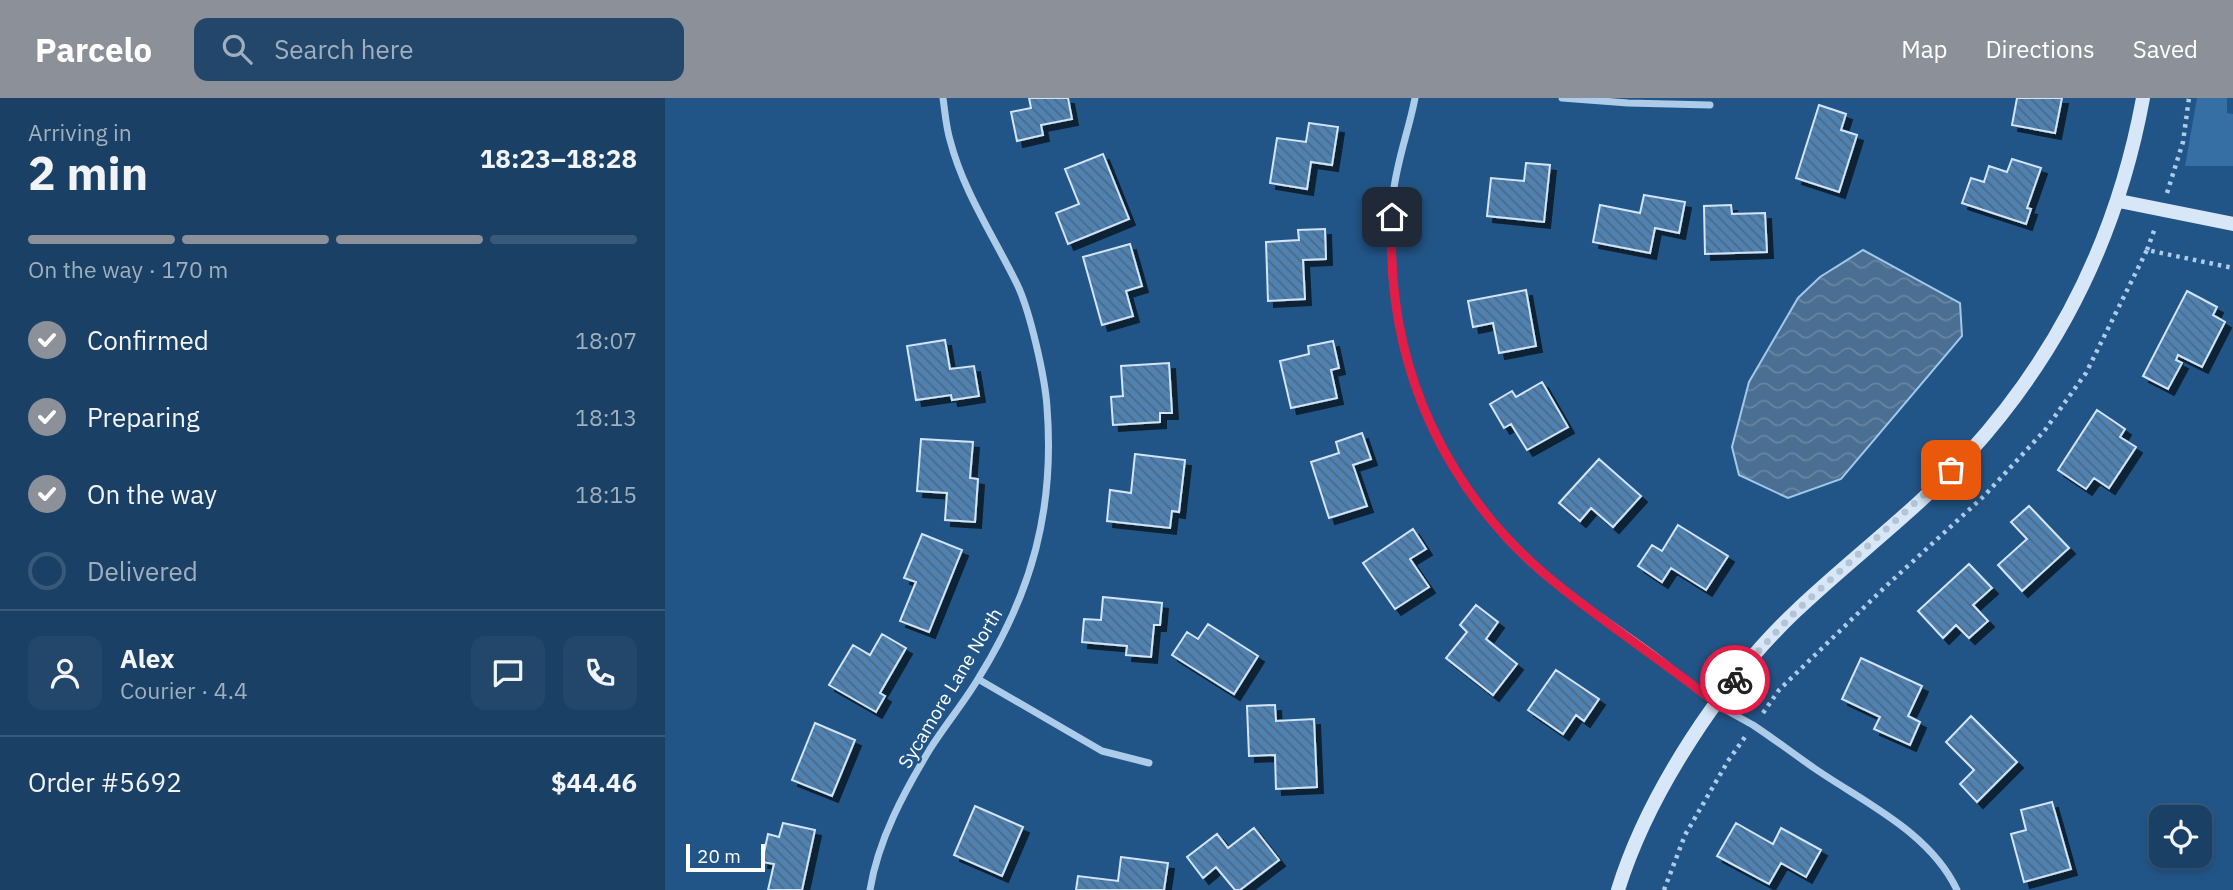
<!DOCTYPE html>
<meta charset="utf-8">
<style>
:root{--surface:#1a4065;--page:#23476b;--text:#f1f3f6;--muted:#9fafbf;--line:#385979;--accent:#8c9099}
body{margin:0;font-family:"IBM Plex Sans",sans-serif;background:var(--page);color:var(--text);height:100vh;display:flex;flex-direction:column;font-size:26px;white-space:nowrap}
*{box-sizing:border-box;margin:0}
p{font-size:23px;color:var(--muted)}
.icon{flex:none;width:38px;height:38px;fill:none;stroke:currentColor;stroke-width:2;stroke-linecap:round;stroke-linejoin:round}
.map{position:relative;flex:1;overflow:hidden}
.panel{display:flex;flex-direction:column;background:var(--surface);width:665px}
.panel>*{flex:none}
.buttons{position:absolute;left:1484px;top:707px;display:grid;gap:14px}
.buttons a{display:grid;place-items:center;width:63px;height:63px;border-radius:14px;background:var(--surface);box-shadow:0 4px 10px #0003,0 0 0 2px var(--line);font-size:35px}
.scale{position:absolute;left:21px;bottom:18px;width:79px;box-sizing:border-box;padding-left:7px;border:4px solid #fff;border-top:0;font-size:19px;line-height:24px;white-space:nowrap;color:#fff;-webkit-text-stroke:5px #225587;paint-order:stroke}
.pin{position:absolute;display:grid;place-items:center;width:60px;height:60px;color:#fff;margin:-30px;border-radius:14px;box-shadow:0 4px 10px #0006}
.courier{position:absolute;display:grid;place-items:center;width:70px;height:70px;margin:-35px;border:5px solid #e11d48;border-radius:50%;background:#fff;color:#222;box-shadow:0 2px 9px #0007}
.overview em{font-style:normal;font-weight:800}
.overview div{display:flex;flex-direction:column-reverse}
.overview{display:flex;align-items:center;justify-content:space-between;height:119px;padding:0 28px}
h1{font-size:46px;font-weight:800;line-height:52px}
.bar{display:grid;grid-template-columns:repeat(4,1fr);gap:10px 7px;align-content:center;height:84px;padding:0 28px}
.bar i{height:9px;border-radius:5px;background:var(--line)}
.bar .on{background:var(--accent)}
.bar p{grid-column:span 4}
.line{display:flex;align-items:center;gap:18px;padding:0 28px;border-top:2px solid var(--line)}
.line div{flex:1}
.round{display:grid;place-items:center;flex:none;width:74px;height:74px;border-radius:14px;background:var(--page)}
ol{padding:0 28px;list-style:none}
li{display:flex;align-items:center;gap:21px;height:77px}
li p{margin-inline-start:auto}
li .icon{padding:7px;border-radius:50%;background:var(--accent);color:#fff;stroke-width:4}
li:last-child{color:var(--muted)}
li i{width:38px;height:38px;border:4px solid var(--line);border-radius:50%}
header{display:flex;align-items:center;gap:42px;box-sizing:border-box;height:98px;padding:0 35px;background:var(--accent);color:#fff}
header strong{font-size:33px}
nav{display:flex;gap:38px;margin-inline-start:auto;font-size:24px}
.search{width:490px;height:63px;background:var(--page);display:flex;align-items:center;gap:18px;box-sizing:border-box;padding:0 24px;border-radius:14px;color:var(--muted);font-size:26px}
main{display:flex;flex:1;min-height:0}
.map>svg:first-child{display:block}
.grass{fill:#366fa4}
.water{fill:url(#water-waves);stroke:#a0c8ea;stroke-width:2}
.building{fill:url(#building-back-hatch);stroke:#d1e5f7;stroke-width:2;filter:url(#shadow)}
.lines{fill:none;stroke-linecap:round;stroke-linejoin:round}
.path{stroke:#accce9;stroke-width:4.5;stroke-dasharray:3.5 5;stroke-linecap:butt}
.street{stroke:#accce9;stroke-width:7}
.secondary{stroke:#d7e7f7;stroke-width:14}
.done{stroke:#b2c4d5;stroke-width:7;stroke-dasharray:0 12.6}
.route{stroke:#e11d48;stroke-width:9}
.labels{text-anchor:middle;stroke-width:5;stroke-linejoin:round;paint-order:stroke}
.street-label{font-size:19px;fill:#fff;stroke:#225587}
</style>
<header>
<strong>Parcelo</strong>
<div class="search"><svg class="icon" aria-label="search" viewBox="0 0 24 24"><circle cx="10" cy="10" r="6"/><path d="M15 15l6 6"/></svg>Search here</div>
<nav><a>Map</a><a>Directions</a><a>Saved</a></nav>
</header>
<main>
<section class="panel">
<div class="overview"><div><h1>2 min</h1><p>Arriving in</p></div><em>18:23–18:28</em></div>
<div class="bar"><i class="on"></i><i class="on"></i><i class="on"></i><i></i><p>On the way · 170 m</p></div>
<ol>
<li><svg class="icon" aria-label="check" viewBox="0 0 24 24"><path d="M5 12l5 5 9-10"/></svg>Confirmed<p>18:07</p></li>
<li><svg class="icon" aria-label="check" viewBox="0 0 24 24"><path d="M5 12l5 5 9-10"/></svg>Preparing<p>18:13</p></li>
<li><svg class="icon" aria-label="check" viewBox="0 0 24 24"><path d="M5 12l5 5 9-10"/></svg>On the way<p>18:15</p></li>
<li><i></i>Delivered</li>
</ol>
<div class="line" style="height:126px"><a class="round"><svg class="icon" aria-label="person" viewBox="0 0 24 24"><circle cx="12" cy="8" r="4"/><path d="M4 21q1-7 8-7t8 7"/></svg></a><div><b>Alex</b><p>Courier · 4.4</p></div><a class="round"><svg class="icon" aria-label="chat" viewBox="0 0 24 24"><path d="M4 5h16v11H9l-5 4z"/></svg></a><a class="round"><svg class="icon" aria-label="phone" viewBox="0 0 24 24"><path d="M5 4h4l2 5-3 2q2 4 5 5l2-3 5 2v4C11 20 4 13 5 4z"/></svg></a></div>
<div class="line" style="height:91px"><div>Order #5692</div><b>$44.46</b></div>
</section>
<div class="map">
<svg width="1568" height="792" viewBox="0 0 1568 792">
<defs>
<pattern id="water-waves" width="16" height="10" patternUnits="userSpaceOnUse" patternTransform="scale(1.75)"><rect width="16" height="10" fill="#4b6f92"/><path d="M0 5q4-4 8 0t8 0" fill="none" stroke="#6685a2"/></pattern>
<pattern id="building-back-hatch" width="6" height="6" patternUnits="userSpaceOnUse" patternTransform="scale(1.75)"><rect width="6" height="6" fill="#4f81b1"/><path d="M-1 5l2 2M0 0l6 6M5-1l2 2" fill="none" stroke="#4e6984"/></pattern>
<filter id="shadow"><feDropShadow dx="6" dy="6" stdDeviation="0" flood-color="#0009"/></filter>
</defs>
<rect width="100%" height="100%" fill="#225587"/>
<path class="grass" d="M1532,0H1562V15L1568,16V68H1520Z"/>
<path class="water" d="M1198,152L1295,205L1297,238L1176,381L1123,400L1074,377L1067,349L1084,284L1133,200L1155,179Z"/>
<path class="building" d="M364,0H403L407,21L376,27L378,37L352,43L346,14L366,10Z
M1352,0H1397L1390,35L1347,27Z
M1154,7L1181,16L1176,32L1192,37L1174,94L1131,80Z
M644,25L673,29L667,67L646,64L642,91L605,85L612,40L641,44Z
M438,56L464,121L403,146L391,115L414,106L400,71Z
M1347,61L1376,70L1362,110L1366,111L1361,126L1297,105L1306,80L1319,84L1324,68L1342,74Z
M861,65L885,67L879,124L822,118L826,80L859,83Z
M979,97L1020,104L1014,135L990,130L985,155L928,144L935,107L975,115Z
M1066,107L1067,116L1100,115L1102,154L1040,156L1039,108Z
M660,131L661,161L638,162L640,201L603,203L601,144L634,142L633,132Z
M465,146L477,188L461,193L468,218L437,227L418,159Z
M861,192L871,248L834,255L828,225L808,229L803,203Z
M1522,193L1552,209L1548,217L1560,224L1537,269L1513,257L1511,262L1517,265L1503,291L1478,278Z
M280,242L285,271L309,268L314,298L287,302L286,297L251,302L242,248Z
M668,243L674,270L666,272L672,300L626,310L615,263L644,256L643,248Z
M504,265L507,315H495V324L448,327L446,299L458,298L456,268Z
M877,284L903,329L862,352L846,326L839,330L825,306L847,293L851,299Z
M1432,312L1460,331L1455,339L1471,349L1444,390L1429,380L1421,391L1393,372Z
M697,335L706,361L688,367L702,408L664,420L646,364L674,355L671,344Z
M256,341L308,344L305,380L313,381L310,424L280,422L282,395L252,393Z
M470,356L520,362L514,414L507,413L505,430L442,423L445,392L466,395Z
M934,361L976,398L948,429L926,410L915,423L894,405Z
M1364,408L1404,450L1357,493L1333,467L1362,441L1346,424Z
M1013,427L1063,458L1041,492L1006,470L997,484L973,468L987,447L997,453Z
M748,431L761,451L745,461L764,489L730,511L698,465Z
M257,436L297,452L264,534L235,523L251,484L239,480Z
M1304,466L1327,490L1308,507L1323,523L1304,540L1291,527L1278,540L1253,513Z
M438,499L497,505L495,527H489L486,559L461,557L462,548L417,544L419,521L436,522Z
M811,507L833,524L821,541L852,566L828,597L781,560L802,534L795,527Z
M543,526L593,558L569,596L507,557L522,534L533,541Z
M217,536L241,550L215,595L220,598L211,614L164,587L188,547L205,557Z
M1196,560L1257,588L1243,618L1255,624L1245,647L1209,631L1215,619L1177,601Z
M891,572L934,601L919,623L911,617L898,636L863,612Z
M610,607L611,623L649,621L652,689L611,691L610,657L584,658L582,608Z
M1306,618L1352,664L1312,704L1295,686L1309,672L1281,644Z
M150,625L190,642L167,698L127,682Z
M1387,704L1406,771L1359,784L1346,736L1361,732L1356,712Z
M310,708L358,729L337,778L289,757Z
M118,725L150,732L137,792H103L109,766L97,764L103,736L114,739Z
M1071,725L1108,746L1116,730L1156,752L1141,779L1116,765L1104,786L1052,758Z
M589,730L614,762L575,792H570L551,769L538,780L522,759L552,736L563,750Z
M456,759L503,765L499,792H411L413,778L453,783Z"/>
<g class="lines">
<path class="path" d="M1502,95L1518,44L1524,0
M1482,152L1490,130
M1098,615L1114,592L1220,489L1319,398L1380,332L1421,275L1482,152L1568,170
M999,792L1020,737L1063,663L1080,639"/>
<path class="street" d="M750,0C744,32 731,65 728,98C717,229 755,346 844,443C883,485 934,517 981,551C1005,568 1027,589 1052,606C1063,614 1076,620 1088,627C1109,641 1129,656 1149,670C1198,704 1265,734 1292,792
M897,0L963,5L1045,7
M313,581L437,653L484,665
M205,792C213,742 239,694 265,651C280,627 298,606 313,581C367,495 390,411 382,309C380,279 365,213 352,186C329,139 298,93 285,42C281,29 280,14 278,0"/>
<path class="secondary" d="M1454,103L1568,126
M953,792C983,695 1057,583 1131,513C1187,460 1250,413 1303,356C1396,254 1453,136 1478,0"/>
</g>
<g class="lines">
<path class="done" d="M1070,582L1087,560L1130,514L1286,372"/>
<path class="route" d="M727,119C720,268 781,400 898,491C948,531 1002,566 1052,606L1070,582"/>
</g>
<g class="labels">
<g class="street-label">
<text transform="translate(285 590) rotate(-59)" y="7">Sycamore Lane North</text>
</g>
</g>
</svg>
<div class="buttons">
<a><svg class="icon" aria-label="locate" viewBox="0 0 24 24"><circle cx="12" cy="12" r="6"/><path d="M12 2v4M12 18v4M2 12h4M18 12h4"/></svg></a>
</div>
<div class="scale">20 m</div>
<div class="pin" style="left:1286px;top:372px;background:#ea580c"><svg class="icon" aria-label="bag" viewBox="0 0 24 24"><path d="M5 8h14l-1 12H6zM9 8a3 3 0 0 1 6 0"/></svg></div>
<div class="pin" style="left:727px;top:119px;background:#1f2937"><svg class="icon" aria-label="home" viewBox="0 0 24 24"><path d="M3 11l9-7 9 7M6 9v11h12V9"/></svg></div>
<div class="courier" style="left:1070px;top:582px"><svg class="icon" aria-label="bike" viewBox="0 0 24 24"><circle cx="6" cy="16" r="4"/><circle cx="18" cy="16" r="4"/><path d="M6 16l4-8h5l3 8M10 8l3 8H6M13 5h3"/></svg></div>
</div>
</main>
